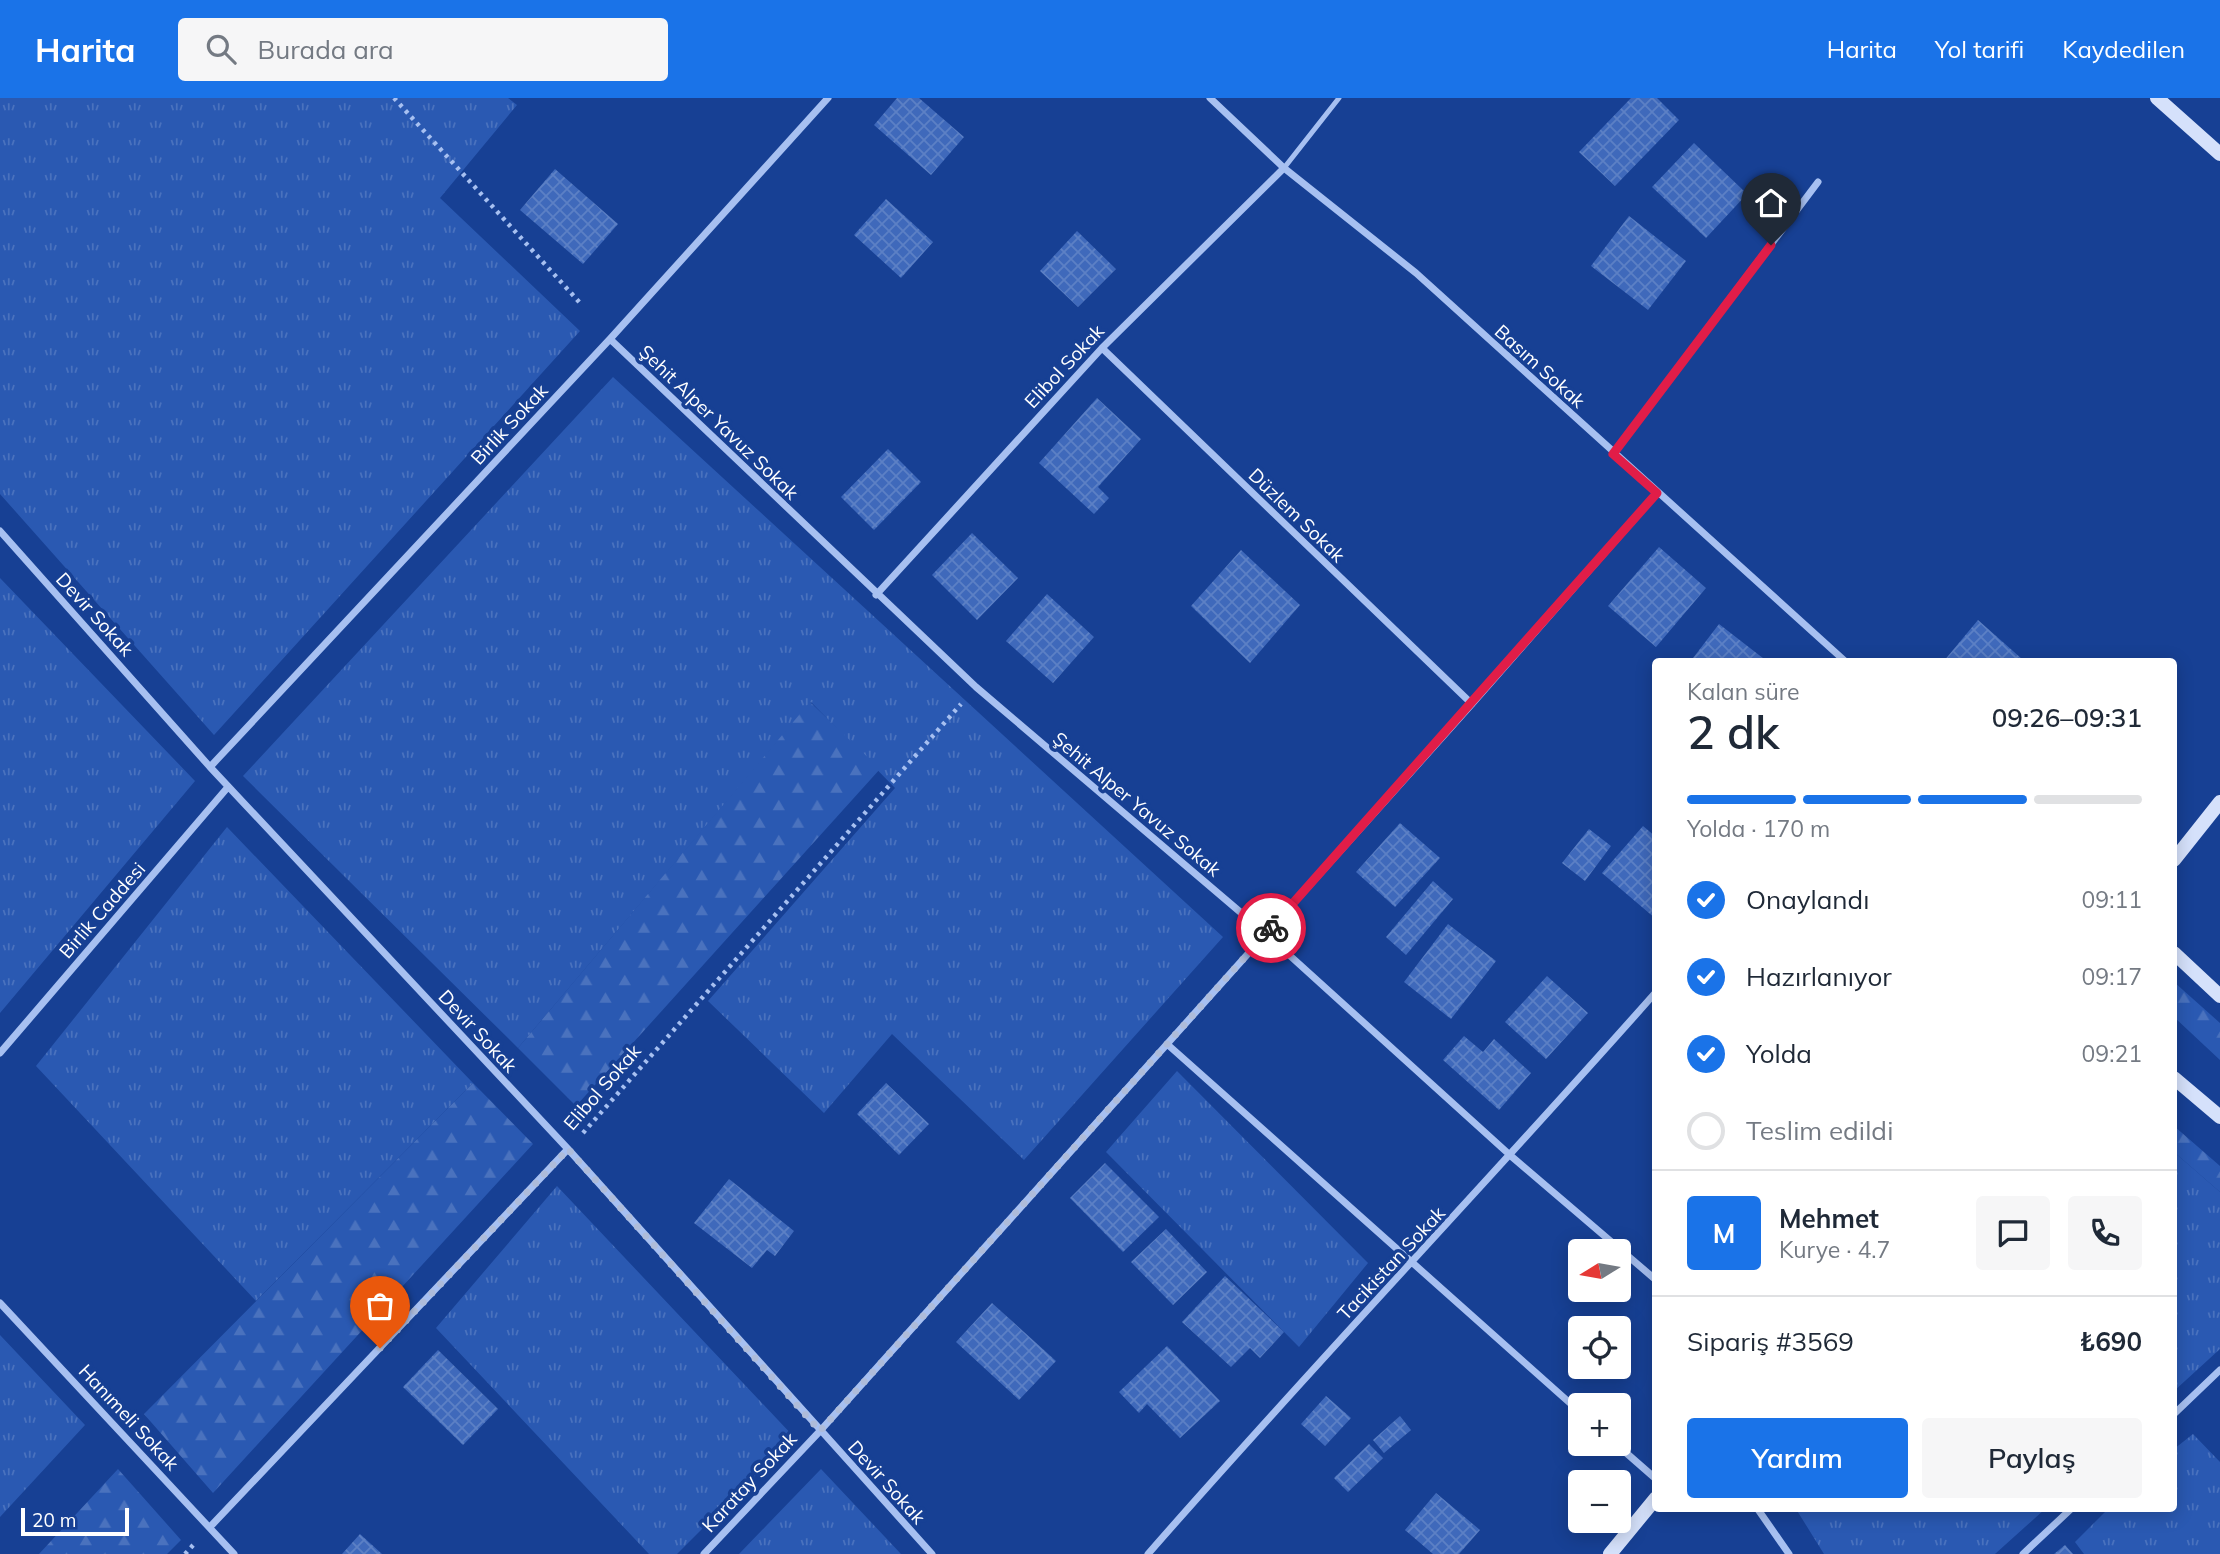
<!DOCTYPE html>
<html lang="tr">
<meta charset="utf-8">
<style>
:root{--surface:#fff;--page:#f6f6f7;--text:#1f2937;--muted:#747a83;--line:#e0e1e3;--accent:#1a73e8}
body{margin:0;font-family:Mulish,sans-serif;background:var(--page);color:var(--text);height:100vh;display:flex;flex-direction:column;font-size:26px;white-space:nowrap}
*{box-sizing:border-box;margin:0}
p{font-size:23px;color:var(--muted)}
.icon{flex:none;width:38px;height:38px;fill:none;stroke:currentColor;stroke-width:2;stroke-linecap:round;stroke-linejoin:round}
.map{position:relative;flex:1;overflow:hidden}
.details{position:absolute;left:1652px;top:560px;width:525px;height:854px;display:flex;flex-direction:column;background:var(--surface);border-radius:7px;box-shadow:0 4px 18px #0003}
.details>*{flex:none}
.needle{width:46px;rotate:259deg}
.buttons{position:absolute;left:1568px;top:1141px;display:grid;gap:14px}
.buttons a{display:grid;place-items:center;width:63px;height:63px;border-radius:7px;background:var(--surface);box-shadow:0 4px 18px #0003;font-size:35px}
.scale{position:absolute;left:21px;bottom:18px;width:108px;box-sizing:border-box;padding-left:7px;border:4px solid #fff;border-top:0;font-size:19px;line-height:24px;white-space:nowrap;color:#fff;-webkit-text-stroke:5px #174094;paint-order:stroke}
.pin{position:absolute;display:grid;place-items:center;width:60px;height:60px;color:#fff;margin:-72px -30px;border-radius:50% 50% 50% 0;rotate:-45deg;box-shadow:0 0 7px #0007}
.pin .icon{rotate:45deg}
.courier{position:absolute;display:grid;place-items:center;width:70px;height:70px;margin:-35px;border:5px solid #e11d48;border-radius:50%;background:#fff;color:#222;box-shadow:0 2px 9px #0007}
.summary em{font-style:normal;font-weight:600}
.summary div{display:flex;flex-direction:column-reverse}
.summary{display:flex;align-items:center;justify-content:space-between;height:119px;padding:0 35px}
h1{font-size:46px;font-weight:600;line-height:52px}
.bar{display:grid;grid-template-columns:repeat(4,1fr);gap:10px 7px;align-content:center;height:84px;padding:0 35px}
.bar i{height:9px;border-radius:5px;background:var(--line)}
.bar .on{background:var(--accent)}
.bar p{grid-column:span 4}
.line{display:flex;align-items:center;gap:18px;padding:0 35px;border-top:2px solid var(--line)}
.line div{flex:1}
.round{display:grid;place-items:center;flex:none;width:74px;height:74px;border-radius:7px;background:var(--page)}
ol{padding:0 35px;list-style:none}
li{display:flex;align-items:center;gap:21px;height:77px}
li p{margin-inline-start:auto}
li .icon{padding:7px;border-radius:50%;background:var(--accent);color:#fff;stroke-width:4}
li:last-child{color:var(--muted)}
li i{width:38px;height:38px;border:4px solid var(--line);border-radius:50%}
.cta{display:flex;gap:14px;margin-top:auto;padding:14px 35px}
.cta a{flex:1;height:80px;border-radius:7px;background:var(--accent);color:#fff;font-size:28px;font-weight:600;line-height:80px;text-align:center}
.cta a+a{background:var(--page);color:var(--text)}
header{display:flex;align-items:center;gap:42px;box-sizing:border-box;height:98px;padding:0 35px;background:var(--accent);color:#fff}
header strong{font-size:33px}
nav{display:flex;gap:38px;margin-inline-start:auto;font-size:24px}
.search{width:490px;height:63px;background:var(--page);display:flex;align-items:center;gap:18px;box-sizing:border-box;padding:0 24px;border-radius:7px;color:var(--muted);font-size:26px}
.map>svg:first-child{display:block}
.grass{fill:url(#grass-tufts)}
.forest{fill:url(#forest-firs)}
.building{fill:url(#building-cross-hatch)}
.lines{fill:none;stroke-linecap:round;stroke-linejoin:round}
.path{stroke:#a7c0f1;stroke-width:4.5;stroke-dasharray:3.5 5;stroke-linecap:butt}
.lane{stroke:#a7c0f1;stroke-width:5}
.street{stroke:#a7c0f1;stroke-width:7}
.secondary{stroke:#d5e1fb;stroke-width:14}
.done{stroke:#aebcda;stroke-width:7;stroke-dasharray:0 12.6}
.route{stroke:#e11d48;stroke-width:9}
.labels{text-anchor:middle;stroke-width:7;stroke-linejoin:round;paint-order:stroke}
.street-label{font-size:19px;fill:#fff;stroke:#174094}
</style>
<header>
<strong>Harita</strong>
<div class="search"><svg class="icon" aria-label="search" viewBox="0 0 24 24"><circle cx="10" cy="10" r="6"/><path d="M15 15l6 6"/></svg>Burada ara</div>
<nav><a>Harita</a><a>Yol tarifi</a><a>Kaydedilen</a></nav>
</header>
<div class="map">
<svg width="2220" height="1456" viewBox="0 0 2220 1456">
<defs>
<pattern id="grass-tufts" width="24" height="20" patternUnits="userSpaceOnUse" patternTransform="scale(1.75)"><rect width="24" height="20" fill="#2a59b2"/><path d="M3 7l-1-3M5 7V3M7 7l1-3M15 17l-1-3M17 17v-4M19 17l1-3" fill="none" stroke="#4a72be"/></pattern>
<pattern id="forest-firs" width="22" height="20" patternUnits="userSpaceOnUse" patternTransform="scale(1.75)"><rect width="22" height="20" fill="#2a59b2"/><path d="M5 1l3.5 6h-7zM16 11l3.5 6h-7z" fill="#4a72be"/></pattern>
<pattern id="building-cross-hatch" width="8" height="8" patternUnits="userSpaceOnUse" patternTransform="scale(1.75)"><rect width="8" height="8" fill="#3f69bb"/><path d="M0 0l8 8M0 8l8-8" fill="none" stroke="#5c80c5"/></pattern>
</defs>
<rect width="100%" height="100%" fill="#174094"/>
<path class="grass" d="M0,0H508L517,7L440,100L580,233L214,637L0,396Z
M613,279L1223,839L1024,1062L892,936L824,1015L708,903L895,690L811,604L518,950L243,678Z
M0,480L195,683L0,915Z
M227,729L473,985L256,1203L36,968Z
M1177,973L1368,1165L1299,1249L1106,1054Z
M2174,1054L2220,1094V1251L2174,1293Z
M557,1088L794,1339L677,1456H649L436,1230Z
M0,1237L85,1327L0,1419Z
M2193,1336L2220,1364V1456H2084L2075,1444L2108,1411L2174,1410V1351Z
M821,1371L901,1456H739Z
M1796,1411H2045L1995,1456H1824Z"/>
<path class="forest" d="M810,604L880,671L576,1008L518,950Z
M2174,884L2220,925V962L2174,919Z
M473,985L533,1046L213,1395L144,1316Z
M2174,1028L2220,1068V1094L2174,1054Z
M118,1371L181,1442L167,1456H39Z"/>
<path class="building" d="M897,0H919L964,39L931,77L874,27Z
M1631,0H1657L1679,22L1615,88L1579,54Z
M1694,45L1747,96L1706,140L1652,89Z
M555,71L618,126L583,166L520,112Z
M886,101L933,144L901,180L854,137Z
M1629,118L1686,163L1648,212L1591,168Z
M1077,133L1116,171L1078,209L1040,173Z
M1097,300L1141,341L1098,389L1109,400L1094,416L1039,365Z
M888,351L921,384L874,432L841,399Z
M972,435L1018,480L977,522L932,477Z
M1659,449L1706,490L1656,549L1608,508Z
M1241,452L1300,507L1250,565L1191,508Z
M1047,496L1094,539L1053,585L1006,543Z
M1978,522L2022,561L2021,564H1943Z
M1719,526L1768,564H1690Z
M1400,725L1440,760L1395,809L1356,774Z
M1643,728L1656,739V821L1602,775Z
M1589,731L1611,748L1585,783L1562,765Z
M1433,783L1453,801L1406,857L1386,839Z
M1448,826L1496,863L1451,921L1404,884Z
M1547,878L1588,915L1546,961L1505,924Z
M1464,938L1483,954L1494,941L1531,975L1499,1012L1443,962Z
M886,985L929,1026L899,1057L857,1016Z
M1105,1065L1159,1119L1123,1154L1070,1100Z
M729,1081L794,1133L775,1158L767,1152L752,1170L694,1125Z
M1166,1131L1207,1174L1173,1207L1131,1164Z
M1225,1178L1284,1234L1260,1260L1250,1250L1231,1269L1182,1224Z
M992,1205L1056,1263L1019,1302L956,1244Z
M1167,1248L1220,1303L1180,1340L1147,1306L1139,1315L1119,1294Z
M438,1252L498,1311L463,1347L403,1289Z
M1326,1298L1351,1320L1325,1348L1301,1326Z
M1400,1318L1411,1332L1384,1355L1373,1342Z
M1369,1346L1383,1360L1348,1394L1334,1380Z
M1436,1395L1480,1432L1459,1456H1433L1405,1432Z
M360,1436L382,1456H342Z
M2065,1447L2073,1456H2054Z"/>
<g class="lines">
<path class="path" d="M394,0L581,206
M583,1035L961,606
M185,1456L195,1445"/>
<path class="lane" d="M1284,70L1339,0"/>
<path class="street" d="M1210,0L1284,70L1416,175L1846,564
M610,241L976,589L1266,836L1511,1058L1656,1182
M1102,250L1472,606
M1613,356L1818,84
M0,433L210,669L568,1051L932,1456
M876,497L1102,250L1284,70
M210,669L610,241L828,0
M1167,946L1580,1314
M0,955L228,689
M0,1205L234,1456
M2174,1316L2220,1272
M1616,1346L1656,1381
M1757,1410L1789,1456
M210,1429L568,1051
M704,1456L820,1333L1472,606L1657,395
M1148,1456C1314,1266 1489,1083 1656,894
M2023,1456L2072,1410"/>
<path class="secondary" d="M2157,0L2220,56
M2174,762L2220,704
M2174,855L2220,898
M2174,980L2220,1019
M1610,1456L1656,1400"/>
</g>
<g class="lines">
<path class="done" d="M380,1250L568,1051L820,1333L1271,830"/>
<path class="route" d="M1271,830L1657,395L1613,356L1771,147"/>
</g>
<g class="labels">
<g class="street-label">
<text transform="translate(1064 268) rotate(-47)" y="7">Elibol Sokak</text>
<text transform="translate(1540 268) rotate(42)" y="7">Basım Sokak</text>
<text transform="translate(719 324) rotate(44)" y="7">Şehit Alper Yavuz Sokak</text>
<text transform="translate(509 326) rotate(-47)" y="7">Birlik Sokak</text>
<text transform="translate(1297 417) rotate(44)" y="7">Düzlem Sokak</text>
<text transform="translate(95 516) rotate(48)" y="7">Devir Sokak</text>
<text transform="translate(1137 706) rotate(40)" y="7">Şehit Alper Yavuz Sokak</text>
<text transform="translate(102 812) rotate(-49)" y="7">Birlik Caddesi</text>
<text transform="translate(478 933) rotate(47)" y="7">Devir Sokak</text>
<text transform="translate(602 989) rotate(-49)" y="7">Elibol Sokak</text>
<text transform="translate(1391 1165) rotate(-47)" y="7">Tacikistan Sokak</text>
<text transform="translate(129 1319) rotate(47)" y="7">Hanımeli Sokak</text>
<text transform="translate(749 1384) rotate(-47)" y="7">Karatay Sokak</text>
<text transform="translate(887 1384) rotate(48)" y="7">Devir Sokak</text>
</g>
</g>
</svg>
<div class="buttons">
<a><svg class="needle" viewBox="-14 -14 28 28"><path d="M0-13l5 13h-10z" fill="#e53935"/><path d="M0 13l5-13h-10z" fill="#747a83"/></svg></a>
<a><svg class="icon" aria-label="locate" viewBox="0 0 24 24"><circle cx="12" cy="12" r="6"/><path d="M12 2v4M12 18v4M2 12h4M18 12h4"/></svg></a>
<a>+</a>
<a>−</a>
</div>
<div class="scale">20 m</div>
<div class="pin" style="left:380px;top:1250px;background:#ea580c"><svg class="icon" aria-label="bag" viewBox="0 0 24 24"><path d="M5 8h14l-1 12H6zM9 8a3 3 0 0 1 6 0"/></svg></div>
<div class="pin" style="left:1771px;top:147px;background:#1f2937"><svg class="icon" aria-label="home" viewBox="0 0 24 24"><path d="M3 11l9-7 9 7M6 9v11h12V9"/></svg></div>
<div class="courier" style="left:1271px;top:830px"><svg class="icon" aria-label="bike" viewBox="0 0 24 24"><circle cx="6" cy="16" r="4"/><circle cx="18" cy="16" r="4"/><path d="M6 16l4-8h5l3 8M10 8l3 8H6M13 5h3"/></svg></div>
<section class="details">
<div class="summary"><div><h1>2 dk</h1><p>Kalan süre</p></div><em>09:26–09:31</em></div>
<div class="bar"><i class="on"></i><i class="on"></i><i class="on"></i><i></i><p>Yolda · 170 m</p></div>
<ol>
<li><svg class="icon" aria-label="check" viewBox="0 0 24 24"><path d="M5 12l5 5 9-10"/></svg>Onaylandı<p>09:11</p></li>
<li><svg class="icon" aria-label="check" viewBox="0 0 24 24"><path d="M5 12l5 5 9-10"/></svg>Hazırlanıyor<p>09:17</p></li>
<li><svg class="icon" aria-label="check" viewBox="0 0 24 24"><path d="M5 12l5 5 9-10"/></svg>Yolda<p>09:21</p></li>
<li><i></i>Teslim edildi</li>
</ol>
<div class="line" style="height:126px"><b class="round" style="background:var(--accent);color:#fff">M</b><div><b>Mehmet</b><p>Kurye · 4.7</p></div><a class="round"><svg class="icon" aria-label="chat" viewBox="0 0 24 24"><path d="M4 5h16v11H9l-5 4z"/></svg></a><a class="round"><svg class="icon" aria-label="phone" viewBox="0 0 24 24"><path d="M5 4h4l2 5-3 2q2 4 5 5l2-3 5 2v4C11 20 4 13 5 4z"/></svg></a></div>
<div class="line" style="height:91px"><div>Sipariş #3569</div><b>₺690</b></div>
<div class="cta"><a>Yardım</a><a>Paylaş</a></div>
</section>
</div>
